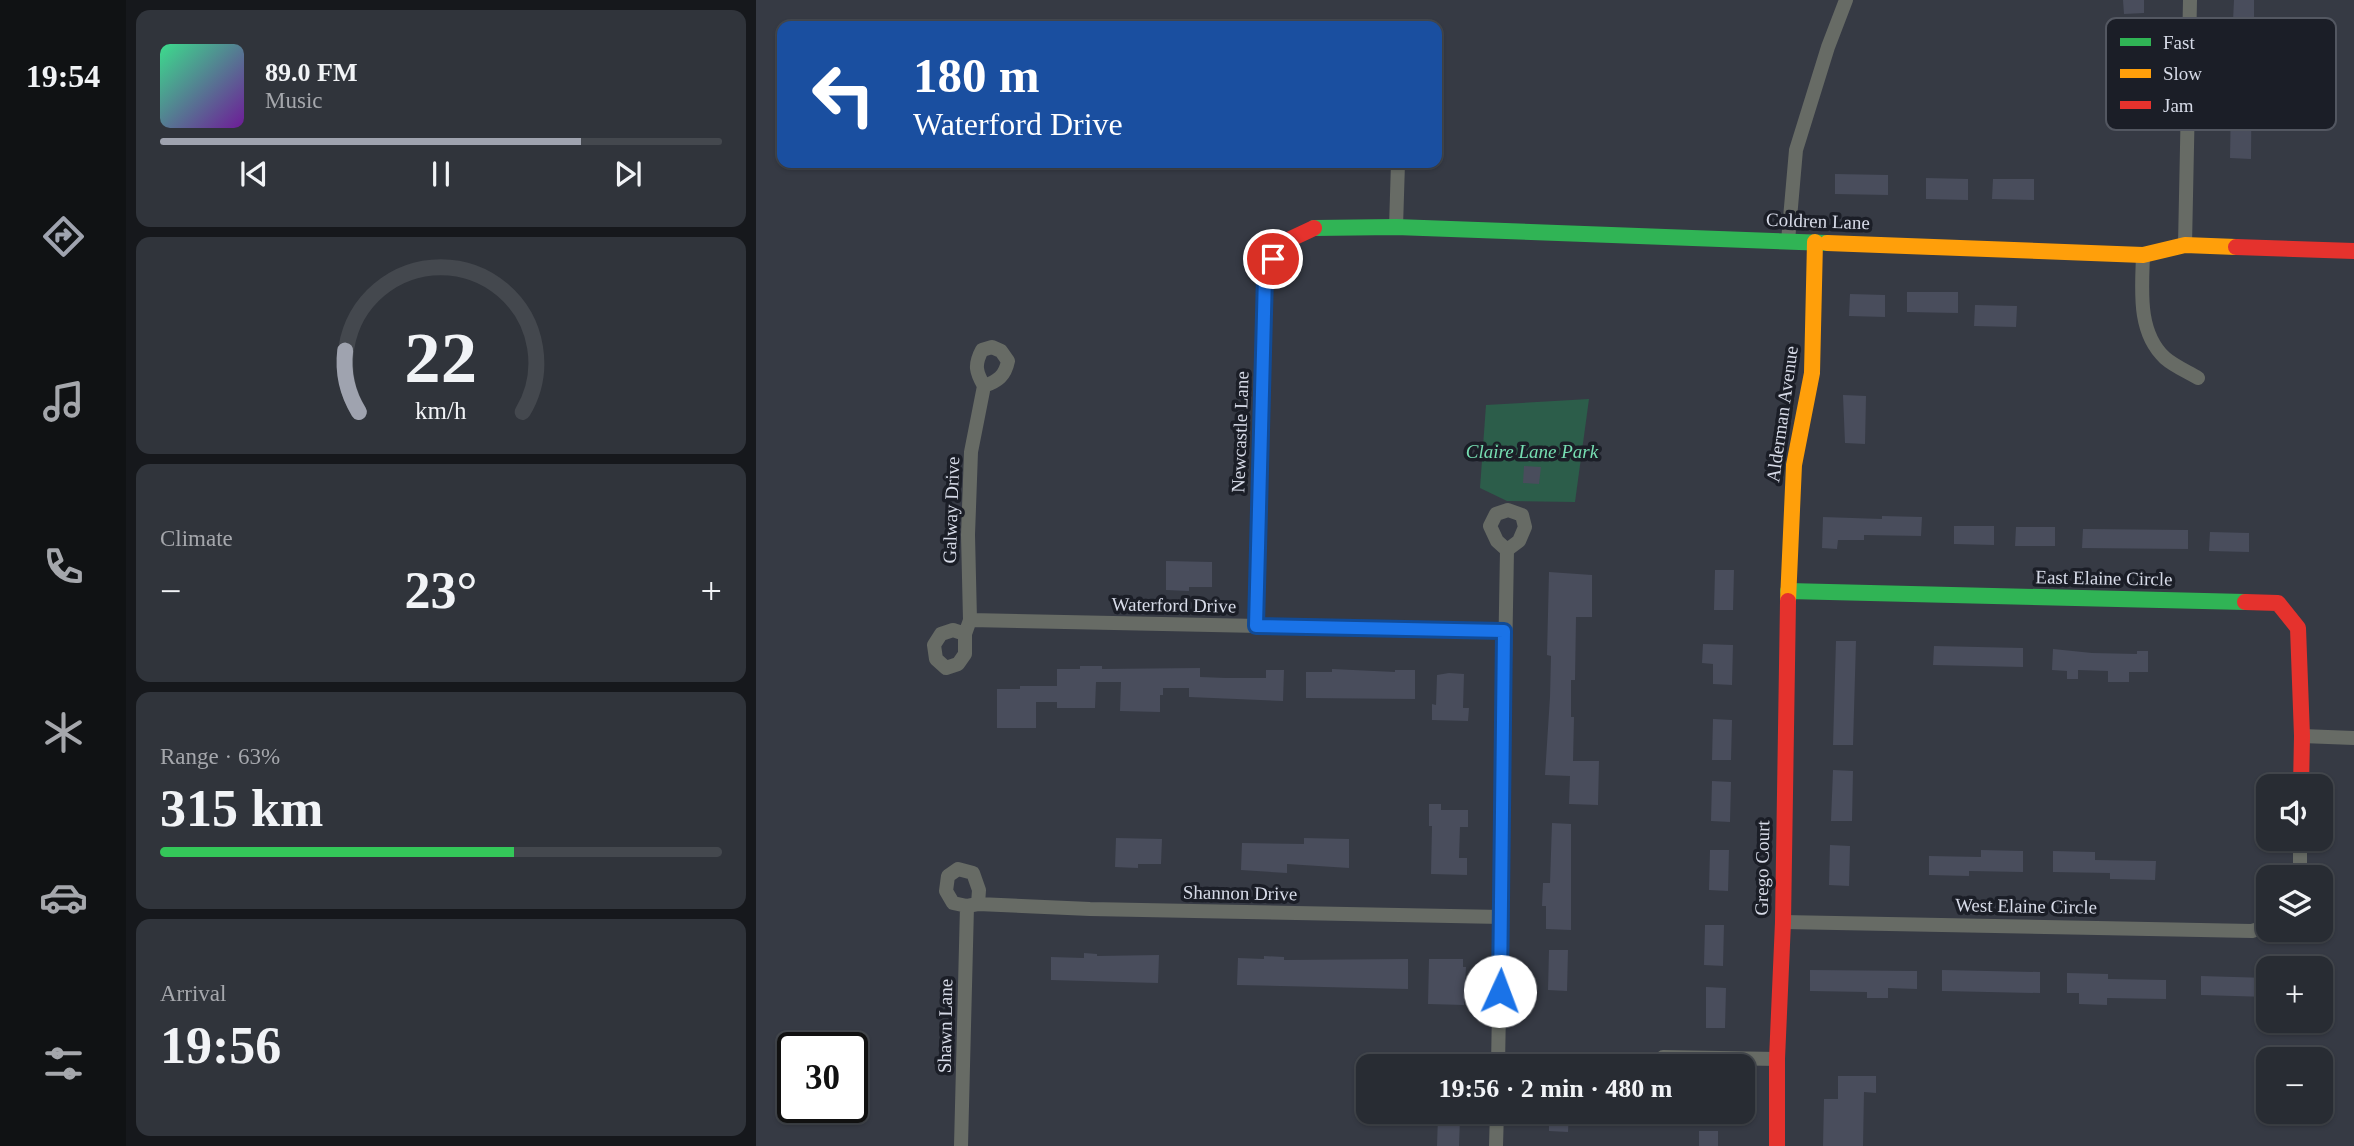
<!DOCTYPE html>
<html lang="en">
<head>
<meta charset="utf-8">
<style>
  :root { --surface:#282c33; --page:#30343b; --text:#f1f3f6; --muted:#a5a7ac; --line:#44484e; --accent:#9fa3af }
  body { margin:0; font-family:Georgia,serif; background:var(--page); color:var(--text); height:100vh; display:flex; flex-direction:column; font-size:26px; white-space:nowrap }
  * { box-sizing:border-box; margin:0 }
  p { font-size:23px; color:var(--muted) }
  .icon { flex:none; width:38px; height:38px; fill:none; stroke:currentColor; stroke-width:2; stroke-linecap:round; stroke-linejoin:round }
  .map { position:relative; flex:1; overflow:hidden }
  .drawer { display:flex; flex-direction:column; gap:10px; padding:10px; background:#16181c; width:630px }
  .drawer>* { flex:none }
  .top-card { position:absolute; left:21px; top:21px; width:665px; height:147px; border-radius:14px; box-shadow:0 2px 5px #0004,0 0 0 2px var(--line); background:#1a4fa0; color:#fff; overflow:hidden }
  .fabs { position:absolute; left:1500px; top:774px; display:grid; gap:14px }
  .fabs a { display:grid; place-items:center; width:77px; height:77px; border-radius:14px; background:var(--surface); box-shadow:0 2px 5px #0004,0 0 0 2px var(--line); font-size:35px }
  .speed { position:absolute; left:21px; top:1032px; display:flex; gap:14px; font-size:35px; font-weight:700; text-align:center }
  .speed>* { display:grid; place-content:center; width:91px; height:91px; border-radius:50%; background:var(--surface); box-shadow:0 2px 5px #0004,0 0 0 2px var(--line); line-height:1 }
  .speed .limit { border:4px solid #111; border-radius:10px; background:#fff; color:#111 }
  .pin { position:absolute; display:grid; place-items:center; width:60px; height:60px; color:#fff; margin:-30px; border:4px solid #fff; border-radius:50%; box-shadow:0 2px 7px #0007 }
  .me { position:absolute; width:77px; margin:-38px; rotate:2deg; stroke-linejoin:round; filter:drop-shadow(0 0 5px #0008) }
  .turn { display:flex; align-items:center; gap:24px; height:147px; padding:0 21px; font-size:32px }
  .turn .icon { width:91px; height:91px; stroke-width:2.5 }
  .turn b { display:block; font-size:49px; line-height:60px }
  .big { font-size:52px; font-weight:700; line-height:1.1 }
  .drawer .widget { flex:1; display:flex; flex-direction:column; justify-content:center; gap:10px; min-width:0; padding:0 24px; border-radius:14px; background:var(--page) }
  .drawer .dial { align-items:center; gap:0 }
  .dial svg { height:182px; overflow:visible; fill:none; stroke:var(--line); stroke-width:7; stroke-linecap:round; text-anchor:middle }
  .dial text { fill:var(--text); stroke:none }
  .song { display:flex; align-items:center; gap:21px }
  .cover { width:84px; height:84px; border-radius:10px; background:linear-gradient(135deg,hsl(150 70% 55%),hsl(280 70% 35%)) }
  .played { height:7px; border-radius:4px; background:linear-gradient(90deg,var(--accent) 75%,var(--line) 75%) }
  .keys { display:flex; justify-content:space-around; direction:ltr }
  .heat { display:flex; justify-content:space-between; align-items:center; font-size:38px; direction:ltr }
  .charge { height:10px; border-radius:5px; background:linear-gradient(90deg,#34c759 63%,var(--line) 0) }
  .trip { position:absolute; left:600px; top:1054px; width:399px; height:70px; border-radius:14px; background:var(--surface); box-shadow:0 2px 5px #0004,0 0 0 2px var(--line); font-weight:700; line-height:70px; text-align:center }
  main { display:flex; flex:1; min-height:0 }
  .dock { display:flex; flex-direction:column; width:126px; justify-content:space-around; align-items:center; background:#101214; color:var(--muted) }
  .dock .icon { width:49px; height:49px }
  .dock .on { color:var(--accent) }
  .dock b { font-size:32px; color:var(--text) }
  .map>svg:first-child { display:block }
  .green { fill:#2c5d4a }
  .building { fill:#494d5c }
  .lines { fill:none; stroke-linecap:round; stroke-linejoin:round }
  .street { stroke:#676b65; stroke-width:14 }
  .fast { stroke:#30b455; stroke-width:16 }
  .slow { stroke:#ff9f0a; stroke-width:16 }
  .jam { stroke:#e5322d; stroke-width:16 }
  .route-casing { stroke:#114b97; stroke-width:18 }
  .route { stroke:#1a73e8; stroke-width:12 }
  .labels { text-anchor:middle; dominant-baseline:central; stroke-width:7; stroke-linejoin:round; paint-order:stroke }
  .street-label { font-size:19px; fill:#d7dbe8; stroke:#1b1e27 }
  .park-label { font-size:19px; font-style:italic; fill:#76deb2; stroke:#1b1e27 }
  .key { fill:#1b1e27; stroke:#535761; stroke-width:2 }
  .key-label { font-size:19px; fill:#d7dbe8 }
</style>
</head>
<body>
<main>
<nav class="dock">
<b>19:54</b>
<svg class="icon on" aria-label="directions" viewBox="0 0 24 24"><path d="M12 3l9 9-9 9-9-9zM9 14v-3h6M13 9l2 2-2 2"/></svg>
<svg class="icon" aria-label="music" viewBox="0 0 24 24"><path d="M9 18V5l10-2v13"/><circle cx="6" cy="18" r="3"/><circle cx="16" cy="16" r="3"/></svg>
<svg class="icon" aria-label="phone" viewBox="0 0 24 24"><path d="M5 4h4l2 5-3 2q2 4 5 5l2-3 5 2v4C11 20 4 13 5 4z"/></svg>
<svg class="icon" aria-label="climate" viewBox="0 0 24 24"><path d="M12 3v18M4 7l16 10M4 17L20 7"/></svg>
<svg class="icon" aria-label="car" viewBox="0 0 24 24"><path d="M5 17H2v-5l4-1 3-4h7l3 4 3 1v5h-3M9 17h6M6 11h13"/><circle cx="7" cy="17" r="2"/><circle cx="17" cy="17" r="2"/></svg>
<svg class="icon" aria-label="filters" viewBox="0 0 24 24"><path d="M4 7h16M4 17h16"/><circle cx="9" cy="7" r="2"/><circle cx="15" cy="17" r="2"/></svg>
</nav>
<section class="drawer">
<div class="widget">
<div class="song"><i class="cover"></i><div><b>89.0 FM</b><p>Music</p></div></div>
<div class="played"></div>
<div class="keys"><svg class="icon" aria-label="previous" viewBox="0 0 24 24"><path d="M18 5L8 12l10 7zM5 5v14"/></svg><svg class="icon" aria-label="pause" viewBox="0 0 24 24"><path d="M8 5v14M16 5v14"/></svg><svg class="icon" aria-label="next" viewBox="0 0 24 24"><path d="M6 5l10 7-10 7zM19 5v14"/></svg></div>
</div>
<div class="widget dial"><svg viewBox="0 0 100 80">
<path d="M14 69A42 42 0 1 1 86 69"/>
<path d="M14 69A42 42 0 0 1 8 42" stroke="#9fa3af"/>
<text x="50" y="56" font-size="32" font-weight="700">22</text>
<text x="50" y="72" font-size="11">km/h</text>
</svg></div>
<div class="widget"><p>Climate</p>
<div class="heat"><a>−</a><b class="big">23°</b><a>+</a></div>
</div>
<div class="widget"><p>Range · 63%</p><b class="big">315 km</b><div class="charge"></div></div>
<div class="widget"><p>Arrival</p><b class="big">19:56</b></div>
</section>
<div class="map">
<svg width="1598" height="1146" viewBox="0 0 1598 1146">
  <rect width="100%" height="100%" fill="#363a44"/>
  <path class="green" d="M833 399 819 502 751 501 724 488 730 405Z"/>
  <path class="building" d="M1367 0H1388V13L1368 14Z
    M1478 0H1498V21H1477Z
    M1476 44 1496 45 1495 159 1474 158Z
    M1079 174 1132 175V195L1079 194Z
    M1170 178 1212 179V200L1170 199Z
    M1237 179H1278V200L1236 199Z
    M1151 292H1202V313L1151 312Z
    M1094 294 1129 295V317L1093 316Z
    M1219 305 1261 306 1260 327 1218 326Z
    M1087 395 1110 396 1109 444 1089 443Z
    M768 466 785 467 783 484 767 483Z
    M1126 516 1166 517 1165 536 1108 535V540H1082L1081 549 1066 548 1067 517 1126 519Z
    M1198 526H1238V545L1198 544Z
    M1260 527H1299V546H1259Z
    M1327 529 1432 530V549L1326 548Z
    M1454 532 1493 533V552L1453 551Z
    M410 561 456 562V587H433V591L410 590Z
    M959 570H978L977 610H958Z
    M793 572 836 575V617H820L819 680H815V717H818L817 761H843L842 805 813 804 814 776 789 775 794 697 795 656 791 655Z
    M1080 641H1100L1097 745H1077Z
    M947 644 977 645 976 685 957 684V664L946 663Z
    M1178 646 1267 648V667L1177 665Z
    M1297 649 1336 653 1381 654V651H1392V672H1373V682H1352V671L1322 670V679H1311V671L1296 670Z
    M324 666H346V669L444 668V677L470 678H510V670H528L527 701 433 697V688H407V695H404V712L364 711 365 682H340L339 708H301V702H280V728H241V689H264V686H301V669H324Z
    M576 669 639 672V670H659V699L550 698V672H576Z
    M693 673 708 674 707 708H713L712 721 676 720V704L680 705 681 675Z
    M957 719 976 720 975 760H956Z
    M1077 770 1097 771 1096 821H1075Z
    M956 781 975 782 974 822 955 821Z
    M673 804H685V810H712V827H704L703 858H711V875L675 874 676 826H673Z
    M796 823 815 824V930L790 929V906H786L787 883H794Z
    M360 838 406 839 405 864H382V868L359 867Z
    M548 838 593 839V868L531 864V873L485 870 486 843 548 844Z
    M1074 845 1094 846 1093 886 1073 885Z
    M954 850H973L972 891 953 890Z
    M1225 850 1267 851V872L1213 871V876L1173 875V856L1225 857Z
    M1297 851 1339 852V860L1400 861 1399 880 1354 879V873L1297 872Z
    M949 925H968L967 966 948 965Z
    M793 950H812L811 991 792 990Z
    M328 953 341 954V956L403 955 402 983 295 980V957L328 958Z
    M508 956 528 957V960L652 959V989L481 985 482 958 508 959Z
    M673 959H707V967H710L708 1005 672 1004Z
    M1054 970 1161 971V989L1132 988V998H1111V992L1054 991Z
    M1186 970 1284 972V993L1186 991Z
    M1311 973 1352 974V979L1410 980V999L1351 998V1005L1323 1004V993H1311Z
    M1445 976 1512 978V997L1445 995Z
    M950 987 970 988 969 1028H950Z
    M1082 1076H1120V1093L1108 1092 1107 1146H1067L1068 1099H1082Z
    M793 1111H813L812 1132 793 1131Z
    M682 1117 704 1118 703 1146H681Z
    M943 1131H962V1146H943Z"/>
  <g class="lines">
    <path class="street" d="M640 227 642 163
      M1032 241 1040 150 1072 47 1090 0
      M1429 245 1434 0
      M1387 255C1386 289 1381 332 1409 358 1418 366 1432 372 1442 378
      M236 347 245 351 252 361C249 376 242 381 228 386 220 372 218 365 226 350Z
      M752 510 766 515 769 527 763 541 751 550 741 541 734 526 740 514Z
      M214 620 748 631
      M209 634 197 630 185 634 178 645 180 659 190 668 202 664 209 654V634L214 620 212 535 215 452 228 386
      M1546 736 1598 738
      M202 869 217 873 223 890 222 904 211 906 197 903 190 891 192 876Z
      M1544 877V838
      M222 904 334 909 746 917
      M1027 922 1496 931 1512 926
      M907 1057 1021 1059
      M742 1066 751 550
      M205 1146 211 906
      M740 1146 741 1111"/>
    <path class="fast" d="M558 228 640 227 1071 243
      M1032 591 1489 602"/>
    <path class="slow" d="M1071 243 1387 255 1429 245 1480 247
      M1032 601 1038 465 1056 373 1059 242"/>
    <path class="jam" d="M1480 247 1598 251
      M1489 602 1522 603 1542 628 1546 736 1545 786
      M500 626 509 275 526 243 558 228
      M1021 1146V1059L1027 922 1032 601"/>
  </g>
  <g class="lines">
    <defs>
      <path id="route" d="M517 259 509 275 500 626 748 631 744 991"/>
    </defs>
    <use href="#route" class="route-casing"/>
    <use href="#route" class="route"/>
  </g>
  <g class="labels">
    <g class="street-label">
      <text transform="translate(1062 221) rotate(2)">Coldren Lane</text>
      <text transform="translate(1026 414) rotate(-82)">Alderman Avenue</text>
      <text transform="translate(484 432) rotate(-88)">Newcastle Lane</text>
      <text transform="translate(195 510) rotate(-88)">Galway Drive</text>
      <text transform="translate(1348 578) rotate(1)">East Elaine Circle</text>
      <text transform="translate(418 605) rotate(1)">Waterford Drive</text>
      <text transform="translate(1006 868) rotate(-89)">Grego Court</text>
      <text transform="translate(484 893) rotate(1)">Shannon Drive</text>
      <text transform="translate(1270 906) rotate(1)">West Elaine Circle</text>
      <text transform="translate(189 1026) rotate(-89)">Shawn Lane</text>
    </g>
    <g class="park-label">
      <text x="776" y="451">Claire Lane Park</text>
    </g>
  </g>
  <rect x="1350" y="18" width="230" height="112" rx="10" class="key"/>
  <rect x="1364" y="38" width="31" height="8" fill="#30b455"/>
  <rect x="1364" y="69" width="31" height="9" fill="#ff9f0a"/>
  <rect x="1364" y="101" width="31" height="8" fill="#e5322d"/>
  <g class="key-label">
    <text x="1407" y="49">Fast</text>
    <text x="1407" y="80">Slow</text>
    <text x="1407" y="112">Jam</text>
  </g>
</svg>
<div class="fabs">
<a><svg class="icon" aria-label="sound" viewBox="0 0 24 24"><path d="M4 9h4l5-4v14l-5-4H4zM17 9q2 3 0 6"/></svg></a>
<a><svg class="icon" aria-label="layers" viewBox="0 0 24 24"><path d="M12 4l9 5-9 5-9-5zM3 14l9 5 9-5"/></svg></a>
<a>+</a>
<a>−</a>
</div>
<div class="speed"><div class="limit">30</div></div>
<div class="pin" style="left:517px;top:259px;background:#d93025"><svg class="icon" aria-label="arrive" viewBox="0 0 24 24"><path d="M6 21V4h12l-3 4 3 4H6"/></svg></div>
<svg class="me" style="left:744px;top:991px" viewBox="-20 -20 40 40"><circle r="19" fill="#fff"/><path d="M0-13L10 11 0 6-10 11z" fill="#1a73e8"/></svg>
<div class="trip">19:56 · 2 min · 480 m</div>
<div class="top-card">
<div class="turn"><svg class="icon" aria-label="left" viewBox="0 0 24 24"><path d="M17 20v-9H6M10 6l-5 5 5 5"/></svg><div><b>180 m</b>Waterford Drive</div></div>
</div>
</div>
</main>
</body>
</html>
